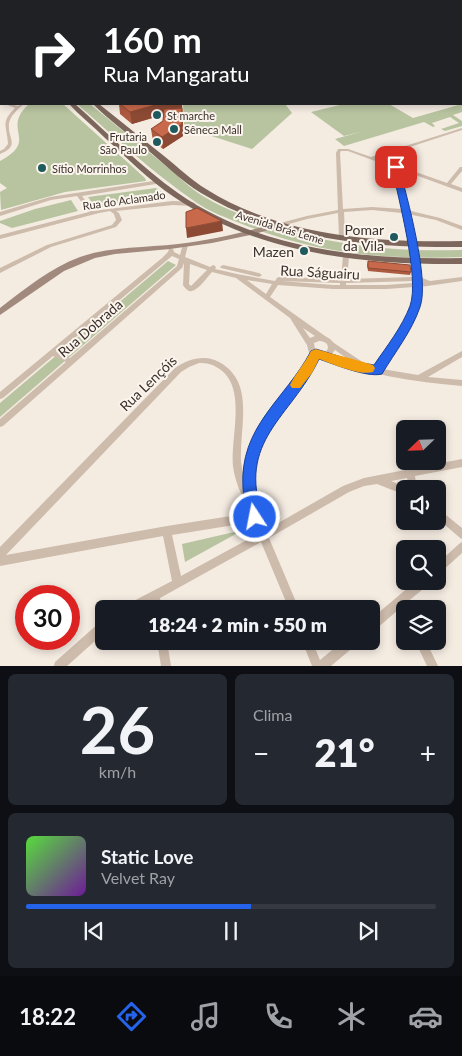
<!DOCTYPE html>
<html lang="pt">
<head>
<meta charset="utf-8">
<style>
  :root { --surface:#171b24; --page:#242831; --text:#f1f3f6; --muted:#9ea1a6; --line:#363941; --accent:#2563eb }
  body { margin:0; font-family:Lato,sans-serif; background:var(--page); color:var(--text); height:100vh; display:flex; flex-direction:column; font-size:19px; white-space:nowrap }
  * { box-sizing:border-box; margin:0 }
  p { font-size:16px; color:var(--muted) }
  .icon { flex:none; width:28px; height:28px; fill:none; stroke:currentColor; stroke-width:2; stroke-linecap:round; stroke-linejoin:round }
  .map { position:relative; height:666px; overflow:hidden }
  .details { display:flex; flex-direction:column; gap:8px; padding:8px; background:#0d0f14; flex:1 }
  .details>* { flex:none }
  .top-card { position:absolute; left:0px; top:0px; width:462px; height:105px; box-shadow:0 2px 8px #0003; background:#202124; color:#fff; overflow:hidden }
  .needle { width:32px; rotate:247deg }
  .controls { position:absolute; left:396px; top:420px; display:grid; gap:10px }
  .controls a { display:grid; place-items:center; width:50px; height:50px; border-radius:8px; background:var(--surface); box-shadow:0 2px 8px #0003; font-size:25px }
  .speed { position:absolute; left:15px; top:585px; display:flex; gap:10px; font-size:25px; font-weight:700; text-align:center }
  .speed>* { display:grid; place-content:center; width:65px; height:65px; border-radius:50%; background:var(--surface); box-shadow:0 2px 8px #0003; line-height:1 }
  .speed .limit { border:8px solid #d22; background:#fff; color:#111 }
  .pin { position:absolute; display:grid; place-items:center; width:42px; height:42px; color:#fff; margin:-21px; border-radius:10px; box-shadow:0 2px 8px #0006 }
  .me { position:absolute; width:55px; margin:-28px; rotate:349deg; stroke-linejoin:round; filter:drop-shadow(0 0 4px #0008) }
  .turn { display:flex; align-items:center; gap:18px; height:105px; padding:0 20px; font-size:22px }
  .turn .icon { width:65px; height:65px; stroke-width:2.5 }
  .turn b { display:block; font-size:35px; line-height:42px }
  .big { font-size:38px; font-weight:800; line-height:1.1 }
  .details .widget { flex:1; display:flex; flex-direction:column; justify-content:center; gap:8px; min-width:0; padding:0 18px; border-radius:8px; background:var(--page) }
  .details .dial { align-items:center; gap:0 }
  .dial b { font-size:65px; line-height:1 }
  .song { display:flex; align-items:center; gap:15px }
  .cover { width:60px; height:60px; border-radius:8px; background:linear-gradient(135deg,hsl(110 70% 55%),hsl(280 70% 35%)) }
  .played { height:5px; border-radius:2px; background:linear-gradient(90deg,var(--accent) 55%,var(--line) 55%) }
  .keys { display:flex; justify-content:space-around; direction:ltr }
  .heat { display:flex; justify-content:space-between; align-items:center; font-size:28px; direction:ltr }
  .details .tiles { flex:1; display:grid; gap:8px; grid-template-columns:1fr 1fr }
  .widget:last-child { grid-column:span 2 }
  .trip { position:absolute; left:95px; top:600px; width:285px; height:50px; border-radius:8px; background:var(--surface); box-shadow:0 2px 8px #0003; font-weight:800; line-height:50px; text-align:center }
  .tabs { display:flex; height:80px; justify-content:space-around; align-items:center; background:#090b0e; color:var(--muted) }
  .tabs .icon { width:35px; height:35px }
  .tabs .current { color:var(--accent) }
  .tabs b { font-size:22px; color:var(--text) }
  .map>svg:first-child { display:block }
  .green { fill:#b8c4a0 }
  .lines { fill:none; stroke-linecap:round; stroke-linejoin:round }
  .taxiway { fill:#988e86; fill-rule:evenodd }
  .runway { fill:#988e86; fill-rule:evenodd }
  .street { fill:#cdbbac; fill-rule:evenodd }
  .secondary { fill:#a18a7d; fill-rule:evenodd }
  .primary { fill:#7d675c; fill-rule:evenodd }
  .wall { fill:#ac5a40 }
  .shaded-wall { fill:#8c4a34 }
  .building { fill:#c8694b; stroke:#8c4a34 }
  .route { fill:#2563eb; stroke:#184099 }
  .slow { fill:#f59e0b }
  .poi-dot { fill:#1f5a5e; stroke:#fbf5ee; stroke-width:2 }
  .labels { text-anchor:middle; dominant-baseline:central; stroke-width:4; stroke-linejoin:round; paint-order:stroke }
  .far-poi-label { font-size:11px; fill:#3b302b; stroke:#fbf5ee; text-anchor:start }
  .far-street-label { font-size:11px; fill:#3b302b; stroke:#fbf5ee }
  .poi-label { font-size:14px; fill:#3b302b; stroke:#fbf5ee; text-anchor:end }
  .street-label { font-size:14px; fill:#3b302b; stroke:#fbf5ee }
</style>
</head>
<body>
<div class="map">
<svg width="462" height="666" viewBox="0 0 462 666">
  <rect width="100%" height="100%" fill="#f4ebe1"/>
  <path class="green" d="M118 0H367L370 1H118Z
    M29 104H63L145 178 146 181 65 192 1 210 0 192 7 188 0 183V161C40 140 0 130 29 104Z
    M77 104H90L177 175C199 198 226 209 255 220 325 245 388 252 462 250V257C385 260 314 253 242 224 227 218 210 212 197 203 154 174 116 138 77 104Z
    M183 104H285L292 113 252 149 196 131 184 124Z
    M344 104H389L413 118 462 104V112L453 115 462 121V126L445 131 441 129 459 123 450 117 432 123 435 126 433 127 424 122 344 146 335 139 364 131 344 136 311 112Z
    M156 188 164 194V197L96 208 88 197Z
    M71 200 78 211 12 228 0 223V221L35 209Z
    M168 261 176 265 0 417V403Z
    M243 530 185 562 182 544Z"/>
  <g class="lines">
    <path class="taxiway" d="M112 0H120L121 1H113Z"/>
    <path class="runway" d="M85 0H105V1H85Z"/>
    <path class="street" d="M0 10H1V12H0Z
      M0 67H1V69H0Z
      M0 101H1V103H0Z
      M5 104H11L18 106 20 104H24C18 109 11 115 9 123 7 139 21 145 0 154V151L4 149 8 144C7 125 0 123 15 108Z
      M462 128V130L376 158 447 183 460 167H462V171L451 184 462 188V192L399 169 407 210 440 218 462 226V230L436 220 408 214 419 268 420 277 430 281 462 277V281L420 287 421 297 412 321 382 369 418 375 462 351V357L428 377 462 380V386C414 382 368 375 323 357H318L311 371 267 429 256 451 254 463 256 506 266 530 343 486 364 478 462 459V467L415 476 417 489H409L407 478 391 481 408 488 405 489V495L377 484 364 486 349 492 269 538 299 609H289L261 542 160 598 162 609H152L151 603 141 609H125L126 605 172 581 163 536 0 566V547L175 368C188 359 205 354 219 362 256 382 239 428 241 462 242 470 244 477 246 485 246 474 244 461 248 450 261 414 294 388 312 354L309 353 307 345 290 318 236 278 212 272C207 277 197 293 189 291 187 290 184 287 183 285L184 263 182 268 3 426 0 427V419L66 362 53 356 3 398 0 399V392L162 258 168 252 169 249H173L174 252 180 255 183 244H187L188 245 185 257 210 267 213 265 215 266 216 267 215 269 237 274 275 281 277 278 279 277 341 279 343 256 346 254 349 256 347 279 414 277 413 268 402 213 372 210 344 212 345 237 342 239 339 237 338 213 307 219 282 226 279 224 280 223 307 216 338 210 336 153 338 149H348L371 157ZM341 151H348L394 168 402 209 372 207 343 209 340 153ZM172 256 179 259 177 266 70 358 58 352ZM190 264 207 270 191 286 189 284ZM247 280 272 284 266 294ZM281 281 340 283V285H333ZM414 281V283L386 285H346V283ZM278 285 333 289H386L414 287C416 315 390 346 375 368L370 367 334 343 330 339 325 336 270 297ZM303 328 315 336 310 338ZM319 341C324 341 328 343 328 348L326 352H321L315 349 314 343ZM335 350 352 362 331 355ZM199 363C207 363 212 364 218 368 248 386 230 437 233 466 235 483 243 498 250 513L167 526 6 555 181 372 189 367ZM253 522 258 534 181 576 172 535Z
      M160 180 163 182 162 183 82 196 93 211 173 201 193 202 196 204 193 206 173 205 116 211 119 213 122 220 116 227 51 247 0 273V268L47 245 112 225 116 220 114 214 110 211 99 213 0 239V235L89 212 77 196 51 200 0 216V212L50 197Z
      M223 265 259 273 262 275 259 277 221 268 220 267Z
      M438 510 441 511 462 528V539L459 537 438 519Z
      M462 542V553L441 572 438 574V563L459 544Z
      M416 581H429L428 585 406 603 409 609H405V617L401 616 398 610 375 630 371 631V619Z
      M104 621V633L67 666H54L55 662 100 622Z
      M157 641H167L171 666H161Z
      M302 641H312L320 660 343 641H357L356 645 331 666H312Z
      M415 641H426L438 666H427Z"/>
    <path class="secondary" d="M282 222 286 224 284 225 255 234 212 243 170 249 115 254 95 258 64 271 0 315V308C25 289 50 268 80 257 111 246 145 248 178 244 214 240 247 231 282 222Z"/>
    <path class="primary" d="M0 23H1V26H0Z
      M0 39H1V42H0Z
      M69 104H75C109 134 141 167 178 193 260 250 365 260 462 258V264C363 265 258 254 174 197 149 180 127 158 105 138 93 126 80 116 69 104Z
      M93 104H99C121 121 142 139 164 156 178 167 191 180 206 189 281 236 375 243 462 241V247C374 248 279 240 201 193 181 181 164 163 145 148 128 134 109 120 93 104Z"/>
  </g>
  <path class="wall" d="M119 104H182L183 121V136L163 149 153 141 151 129 163 121V115L132 124 120 114Z
    M368 261 411 272 410 275 368 271 367 265Z"/>
  <path class="shaded-wall" d="M159 104H182V109L132 124 130 112Z
    M182 108 183 136 163 149 162 137Z
    M222 221 223 231 187 238 186 228Z"/>
  <path class="building" d="M120 104H159L130 112Z
    M182 108V124L162 137 151 129 163 121 164 109Z
    M197 208 222 221 186 228V212Z
    M368 261 410 265 411 272 368 268Z"/>
  <path class="route" d="M396 164 399 167C407 197 430 280 420 307 412 331 395 352 382 374 367 378 334 364 319 359 291 418 236 440 263 517L260 522 255 524 250 522C245 511 244 501 243 488 239 426 285 400 311 351L316 349 357 362 374 365C387 346 402 327 410 306 420 278 398 198 392 167Z"/>
  <path class="slow" d="M316 349C335 355 355 359 373 365L375 368 373 372C360 376 332 364 319 359L312 373 300 388H292L290 385C296 373 305 363 311 351Z"/>
  <g class="poi-dot">
    <circle cx="157" cy="115" r="5"/>
    <circle cx="174" cy="129" r="5"/>
    <circle cx="157" cy="142" r="5"/>
    <circle cx="42" cy="168" r="5"/>
    <circle cx="394" cy="237" r="5"/>
    <circle cx="304" cy="251" r="5"/>
  </g>
  <g class="labels">
    <g class="far-poi-label">
      <text x="167" y="115">St marche</text>
      <text x="184" y="129">Sêneca Mall</text>
      <text x="147" y="136" text-anchor="end">Frutaria<tspan x="147" dy="13">São Paulo</tspan></text>
      <text x="52" y="168">Sítio Morrinhos</text>
    </g>
    <g class="far-street-label">
      <text transform="translate(124 200) rotate(-8)">Rua do Aclamado</text>
      <text transform="translate(280 227) rotate(17)">Avenida Brás Leme</text>
    </g>
    <g class="poi-label">
      <text x="384" y="229">Pomar<tspan x="384" dy="16">da Vila</tspan></text>
      <text x="294" y="251">Mazen</text>
    </g>
    <g class="street-label">
      <text transform="translate(320 272) rotate(3)">Rua Ságuairu</text>
      <text transform="translate(90 328) rotate(-41)">Rua Dobrada</text>
      <text transform="translate(148 383) rotate(-44)">Rua Lençóis</text>
    </g>
  </g>
</svg>
<div class="controls">
<a><svg class="needle" viewBox="-14 -14 28 28"><path d="M0-13l5 13h-10z" fill="#e53935"/><path d="M0 13l5-13h-10z" fill="#9ea1a6"/></svg></a>
<a><svg class="icon" aria-label="sound" viewBox="0 0 24 24"><path d="M4 9h4l5-4v14l-5-4H4zM17 9q2 3 0 6"/></svg></a>
<a><svg class="icon" aria-label="search" viewBox="0 0 24 24"><circle cx="10" cy="10" r="6"/><path d="M15 15l6 6"/></svg></a>
<a><svg class="icon" aria-label="layers" viewBox="0 0 24 24"><path d="M12 4l9 5-9 5-9-5zM3 14l9 5 9-5"/></svg></a>
</div>
<div class="speed"><div class="limit">30</div></div>
<div class="pin" style="left:396px;top:167px;background:#d93025"><svg class="icon" aria-label="arrive" viewBox="0 0 24 24"><path d="M6 21V4h12l-3 4 3 4H6"/></svg></div>
<svg class="me" style="left:255px;top:517px" viewBox="-20 -20 40 40"><circle r="17" fill="#2563eb" stroke="#fff" stroke-width="3"/><path d="M0-11L8 9 0 5-8 9z" fill="#fff"/></svg>
<div class="trip">18:24 · 2 min · 550 m</div>
<div class="top-card">
<div class="turn"><svg class="icon" aria-label="right" viewBox="0 0 24 24"><path d="M7 20v-9h11M14 6l5 5-5 5"/></svg><div><b>160 m</b>Rua Mangaratu</div></div>
</div>
</div>
<section class="details">
<div class="tiles">
<div class="widget dial"><b>26</b><p>km/h</p></div>
<div class="widget"><p>Clima</p>
<div class="heat"><a>−</a><b class="big">21°</b><a>+</a></div>
</div>
<div class="widget">
<div class="song"><i class="cover"></i><div><b>Static Love</b><p>Velvet Ray</p></div></div>
<div class="played"></div>
<div class="keys"><svg class="icon" aria-label="previous" viewBox="0 0 24 24"><path d="M18 5L8 12l10 7zM5 5v14"/></svg><svg class="icon" aria-label="pause" viewBox="0 0 24 24"><path d="M8 5v14M16 5v14"/></svg><svg class="icon" aria-label="next" viewBox="0 0 24 24"><path d="M6 5l10 7-10 7zM19 5v14"/></svg></div>
</div>
</div>
</section>
<nav class="tabs">
<b>18:22</b>
<svg class="icon current" aria-label="directions" viewBox="0 0 24 24"><path d="M12 3l9 9-9 9-9-9zM9 14v-3h6M13 9l2 2-2 2"/></svg>
<svg class="icon" aria-label="music" viewBox="0 0 24 24"><path d="M9 18V5l10-2v13"/><circle cx="6" cy="18" r="3"/><circle cx="16" cy="16" r="3"/></svg>
<svg class="icon" aria-label="phone" viewBox="0 0 24 24"><path d="M5 4h4l2 5-3 2q2 4 5 5l2-3 5 2v4C11 20 4 13 5 4z"/></svg>
<svg class="icon" aria-label="climate" viewBox="0 0 24 24"><path d="M12 3v18M4 7l16 10M4 17L20 7"/></svg>
<svg class="icon" aria-label="car" viewBox="0 0 24 24"><path d="M5 17H2v-5l4-1 3-4h7l3 4 3 1v5h-3M9 17h6M6 11h13"/><circle cx="7" cy="17" r="2"/><circle cx="17" cy="17" r="2"/></svg>
</nav>
</body>
</html>
